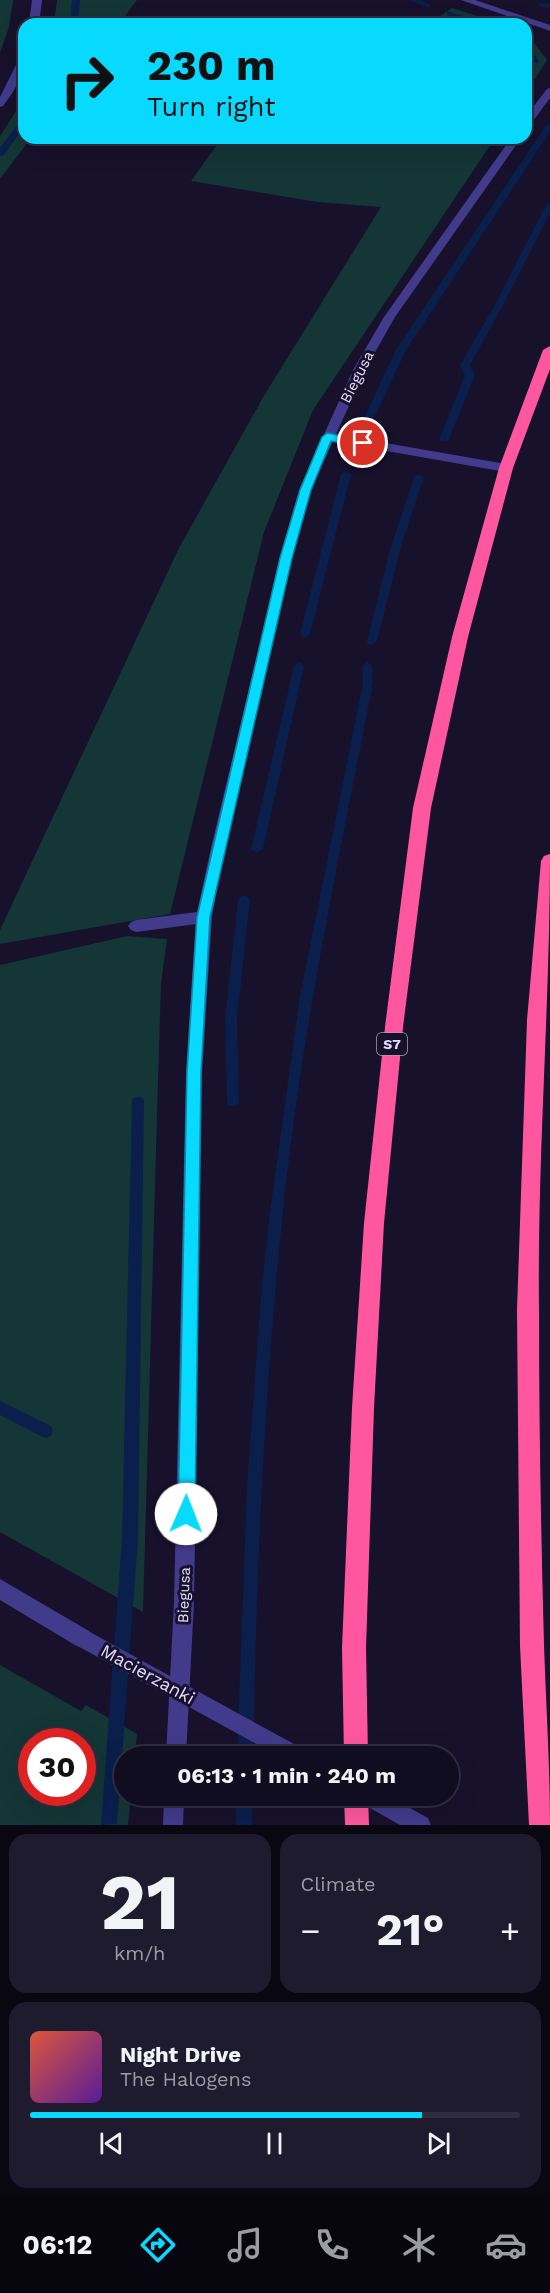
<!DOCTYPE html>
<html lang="en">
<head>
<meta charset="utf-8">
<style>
  :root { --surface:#110d21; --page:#1e1b2e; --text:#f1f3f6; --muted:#9c9ca5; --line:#302d3f; --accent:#08d9ff }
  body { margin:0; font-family:"Work Sans",sans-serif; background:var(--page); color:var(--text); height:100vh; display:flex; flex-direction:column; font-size:22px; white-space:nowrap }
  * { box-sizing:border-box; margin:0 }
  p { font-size:20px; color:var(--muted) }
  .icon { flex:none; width:33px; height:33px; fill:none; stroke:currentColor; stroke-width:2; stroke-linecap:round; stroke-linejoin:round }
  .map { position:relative; height:1825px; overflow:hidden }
  .panel { display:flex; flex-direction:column; gap:9px; padding:9px; background:#090712; flex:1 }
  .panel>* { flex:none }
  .hud { position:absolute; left:18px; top:18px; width:514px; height:126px; border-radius:18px; box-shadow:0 6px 24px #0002,0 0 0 2px var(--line); background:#08d9ff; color:#111; overflow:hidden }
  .speed { position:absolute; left:18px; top:1728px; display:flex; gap:12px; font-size:30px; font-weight:700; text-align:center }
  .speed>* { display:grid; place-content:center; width:78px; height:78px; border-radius:50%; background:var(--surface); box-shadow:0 6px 24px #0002,0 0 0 2px var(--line); line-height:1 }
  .speed .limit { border:9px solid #d22; background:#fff; color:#111 }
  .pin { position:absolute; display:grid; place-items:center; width:51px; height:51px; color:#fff; margin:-26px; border:3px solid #fff; border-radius:50%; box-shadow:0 2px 6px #0007 }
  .me { position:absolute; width:66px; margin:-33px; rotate:1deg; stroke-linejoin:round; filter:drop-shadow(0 0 4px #0008) }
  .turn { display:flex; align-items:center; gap:21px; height:126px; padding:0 30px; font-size:27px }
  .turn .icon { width:78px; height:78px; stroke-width:2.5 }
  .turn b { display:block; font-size:42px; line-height:51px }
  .big { font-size:45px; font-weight:700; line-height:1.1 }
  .panel .card { flex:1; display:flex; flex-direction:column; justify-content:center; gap:9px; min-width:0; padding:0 21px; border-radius:18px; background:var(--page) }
  .panel .dial { align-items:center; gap:0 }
  .dial b { font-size:78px; line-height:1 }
  .song { display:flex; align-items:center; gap:18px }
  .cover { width:72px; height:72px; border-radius:9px; background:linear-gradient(135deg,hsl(10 70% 55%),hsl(270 70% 35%)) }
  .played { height:6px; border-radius:3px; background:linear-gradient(90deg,var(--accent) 80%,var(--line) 80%) }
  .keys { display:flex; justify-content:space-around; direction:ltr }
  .heat { display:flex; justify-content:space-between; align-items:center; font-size:33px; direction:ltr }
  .panel .tiles { flex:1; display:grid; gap:9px; grid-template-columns:1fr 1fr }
  .card:last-child { grid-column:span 2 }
  .trip { position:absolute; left:114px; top:1746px; width:345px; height:60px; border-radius:30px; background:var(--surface); box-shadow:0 6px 24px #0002,0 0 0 2px var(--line); font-weight:700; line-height:60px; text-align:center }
  .tabs { display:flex; height:96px; justify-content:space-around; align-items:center; background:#07050d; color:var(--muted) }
  .tabs .icon { width:42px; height:42px }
  .tabs .active { color:var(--accent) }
  .tabs b { font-size:27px; color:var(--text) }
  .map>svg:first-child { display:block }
  .green { fill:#143636; fill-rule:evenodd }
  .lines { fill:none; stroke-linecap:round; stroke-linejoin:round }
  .stream { fill:#0a1f4c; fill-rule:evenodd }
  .service { fill:#423b8c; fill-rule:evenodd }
  .minor { fill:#423b8c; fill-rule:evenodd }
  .motorway { fill:#ff579f; fill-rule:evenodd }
  .minor-bridge { stroke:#423b8c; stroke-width:18 }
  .route { fill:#08d9ff; stroke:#058da6; stroke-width:1.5 }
  .labels { text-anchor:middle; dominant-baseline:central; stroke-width:6; stroke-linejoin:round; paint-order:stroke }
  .shield { fill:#17112c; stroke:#a59fc0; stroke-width:1.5 }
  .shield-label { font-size:14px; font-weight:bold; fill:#e2dcff }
  .street-label { font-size:15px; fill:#e2dcff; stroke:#17112c }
  .near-street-label { font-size:18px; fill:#e2dcff; stroke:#17112c }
</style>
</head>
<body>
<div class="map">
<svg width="550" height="1825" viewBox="0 0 550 1825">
  <rect width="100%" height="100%" fill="#17112c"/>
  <path class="green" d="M0 0H13L9 27 0 53Z
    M57 0H137L119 24H54Z
    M452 8 483 18 485 19C471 30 454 22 439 17Z
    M527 33 547 60 527 91 526 33Z
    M24 99V138H31L0 179V136Z
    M222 138H495L313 410 264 532 170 914 0 944V930L179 548 265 394 381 207 317 202 191 181Z
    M127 936 167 939 161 984 158 1081 143 1612 0 1532V965Z
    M0 1665 81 1711 86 1705 137 1734 135 1756H124V1796H131L128 1825H0ZM32 1742H82V1792H32Z"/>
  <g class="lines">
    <path class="stream" d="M72 0H80L78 24H70Z
      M409 0H420L431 5 427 7Z
      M539 3 550 4V8L539 7Z
      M447 11 480 21 476 23 447 15Z
      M526 44 539 61 538 63H532L526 53Z
      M21 120H24V127L3 156H0V148Z
      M547 124H550V132L406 350 375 416 370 419 367 418 365 416 396 350Z
      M550 202V213L502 307 470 365 475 375 449 439 447 441H441L439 439 465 375 460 365 494 307 546 205Z
      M346 471 351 474 310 634 305 638 300 634 341 474Z
      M419 474 424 477 400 550 377 641 372 645 368 644 367 641 390 550 414 477Z
      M299 662 304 666 263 849 257 853 251 849 294 666Z
      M367 662 372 666 373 683C344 831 313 978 293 1127 266 1335 257 1546 253 1756H237L247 1487 260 1308 269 1219 300 996 363 683 362 666Z
      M244 895 248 897 250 900 237 1019 239 1101 238 1105 233 1106 228 1105 227 1101 225 1019 238 900 240 897Z
      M138 1097 143 1098 144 1102 138 1538 117 1824 101 1825 122 1538 132 1102 133 1098Z
      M0 1401 51 1426 53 1431 51 1436 46 1438 41 1436 0 1415Z
      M236 1796H252V1825H236Z"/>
    <path class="service" d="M328 433 506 464 512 468 506 472 324 440V434Z
      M204 911 209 913 212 917 209 921 204 923 136 932 131 930 128 926 131 922 136 920Z"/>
    <path class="minor" d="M32 0H42L39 24H29Z
      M461 0H475L550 25V31Z
      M24 56C24 75 15 91 3 106L0 107V97L19 59Z
      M550 88V98L530 125 526 126V116L547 89Z
      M511 138H521L395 317 365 370 311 490 292 558 225 848 212 917 202 1072 194 1602 186 1756H166L174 1602 186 1072 196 917 211 848 280 558 299 490 353 370 384 317Z
      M0 1579 89 1631 92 1638 89 1645 82 1648 75 1645 0 1600Z
      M164 1796H184L183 1825H163Z
      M358 1796H388L428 1818 431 1825H400L361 1803Z"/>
    <path class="motorway" d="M550 346V369L513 468 468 637 431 808 403 1027 384 1223 374 1408 366 1648 368 1756H344L342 1648 352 1408 364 1223 385 1027 413 808 452 637 499 468 543 350Z
      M550 854C550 1007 537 1160 539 1313 539 1423 541 1534 544 1645 546 1705 550 1765 550 1825H529L520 1646 517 1310 527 1020 541 861 544 856Z
      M344 1796H368L369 1825H345Z"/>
    <path class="minor-bridge" d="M82 1638 297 1756"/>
  </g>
  <path class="route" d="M327 433 363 440 369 443 363 447 331 441 311 490 292 558 210 917 201 1072 195 1514 192 1520 186 1522 180 1520 178 1514 187 1072 197 917 280 558 300 490 322 437Z"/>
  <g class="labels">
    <rect class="shield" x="377" y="1033" width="30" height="22" rx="4.5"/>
    <g class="shield-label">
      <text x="392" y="1044">S7</text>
    </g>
    <g class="street-label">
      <text transform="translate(357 377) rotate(-63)">Biegusa</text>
      <text transform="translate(184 1595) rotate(-88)">Biegusa</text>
    </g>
    <g class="near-street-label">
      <text transform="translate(148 1674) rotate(29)">Macierzanki</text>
    </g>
  </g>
</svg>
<div class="speed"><div class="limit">30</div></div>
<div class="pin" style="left:363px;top:443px;background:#d93025"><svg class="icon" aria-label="arrive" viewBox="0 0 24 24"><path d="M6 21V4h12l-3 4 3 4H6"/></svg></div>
<svg class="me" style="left:186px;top:1514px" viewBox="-20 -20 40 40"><circle r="19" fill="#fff"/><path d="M0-13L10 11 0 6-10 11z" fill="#08d9ff"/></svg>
<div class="trip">06:13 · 1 min · 240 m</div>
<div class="hud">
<div class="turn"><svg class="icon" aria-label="right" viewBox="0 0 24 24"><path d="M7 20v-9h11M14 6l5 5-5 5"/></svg><div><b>230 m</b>Turn right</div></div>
</div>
</div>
<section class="panel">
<div class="tiles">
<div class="card dial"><b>21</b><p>km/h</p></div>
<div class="card"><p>Climate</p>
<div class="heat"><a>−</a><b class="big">21°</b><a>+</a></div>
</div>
<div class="card">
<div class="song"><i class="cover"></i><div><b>Night Drive</b><p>The Halogens</p></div></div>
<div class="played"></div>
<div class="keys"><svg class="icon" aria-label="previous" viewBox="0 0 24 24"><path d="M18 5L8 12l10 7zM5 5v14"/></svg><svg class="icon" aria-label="pause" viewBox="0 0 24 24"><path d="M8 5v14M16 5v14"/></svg><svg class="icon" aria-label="next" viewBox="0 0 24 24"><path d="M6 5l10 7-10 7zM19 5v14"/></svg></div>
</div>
</div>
</section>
<nav class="tabs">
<b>06:12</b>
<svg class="icon active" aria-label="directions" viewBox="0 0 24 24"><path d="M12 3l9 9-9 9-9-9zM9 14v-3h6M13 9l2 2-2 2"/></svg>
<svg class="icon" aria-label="music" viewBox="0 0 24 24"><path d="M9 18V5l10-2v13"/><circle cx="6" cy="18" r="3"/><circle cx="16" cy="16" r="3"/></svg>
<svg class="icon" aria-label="phone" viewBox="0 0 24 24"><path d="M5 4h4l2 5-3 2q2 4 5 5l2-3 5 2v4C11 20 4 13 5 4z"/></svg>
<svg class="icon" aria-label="climate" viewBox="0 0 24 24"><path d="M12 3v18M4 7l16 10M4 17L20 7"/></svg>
<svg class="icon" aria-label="car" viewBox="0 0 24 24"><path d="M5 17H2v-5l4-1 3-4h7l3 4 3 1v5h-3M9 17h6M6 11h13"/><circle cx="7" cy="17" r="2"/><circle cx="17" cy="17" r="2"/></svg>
</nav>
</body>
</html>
